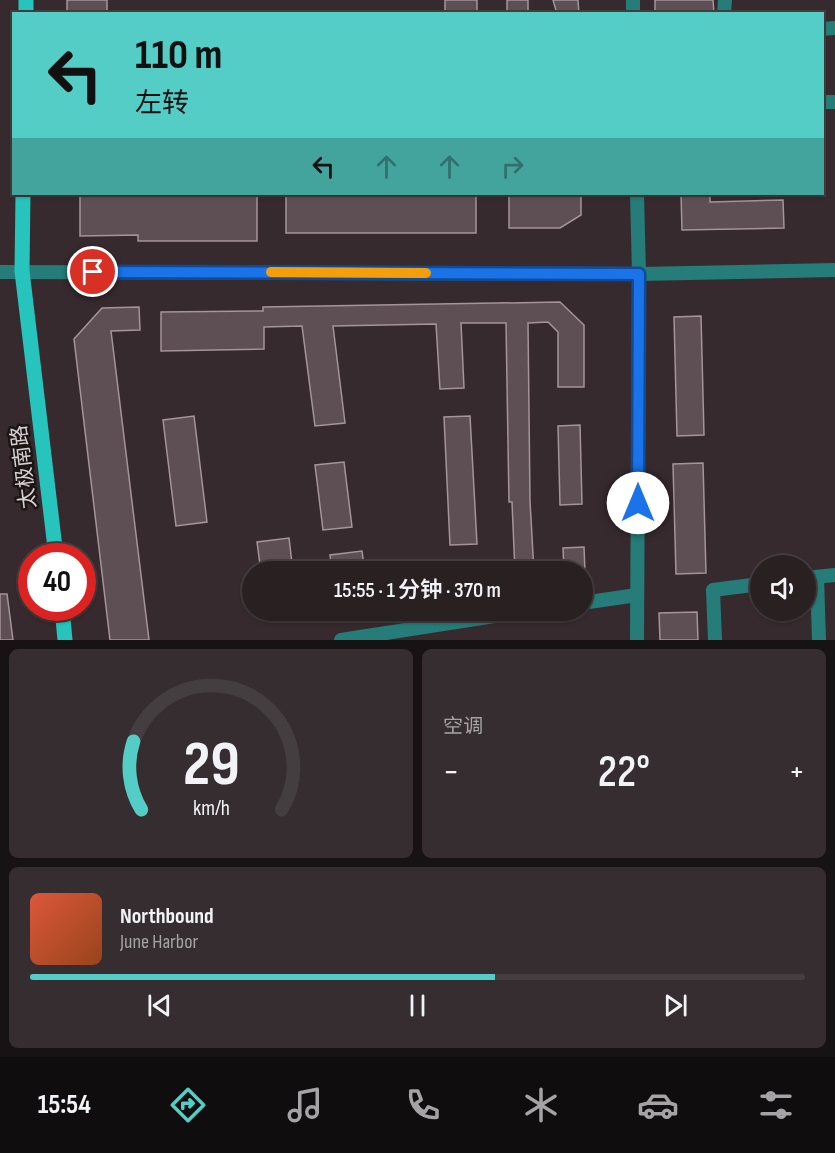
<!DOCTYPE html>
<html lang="zh">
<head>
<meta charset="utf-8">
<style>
  :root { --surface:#292022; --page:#352d2f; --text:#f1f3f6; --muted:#a5a3a5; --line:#453e40; --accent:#54cdc6 }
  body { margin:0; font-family:"Sofia Sans Condensed","Noto Sans SC",sans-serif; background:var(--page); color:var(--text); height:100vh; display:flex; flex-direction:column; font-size:22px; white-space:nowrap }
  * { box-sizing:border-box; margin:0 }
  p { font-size:20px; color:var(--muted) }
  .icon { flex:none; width:33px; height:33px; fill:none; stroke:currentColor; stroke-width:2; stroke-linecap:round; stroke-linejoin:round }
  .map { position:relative; height:640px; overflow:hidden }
  .details { display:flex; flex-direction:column; gap:9px; padding:9px; background:#171213; flex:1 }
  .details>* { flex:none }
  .hud { position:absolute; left:12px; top:12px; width:812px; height:183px; border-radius:0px; box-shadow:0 2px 4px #0004,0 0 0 2px var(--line); background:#54cdc6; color:#111; overflow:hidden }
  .buttons { position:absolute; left:750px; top:555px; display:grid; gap:12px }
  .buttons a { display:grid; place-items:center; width:66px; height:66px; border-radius:50%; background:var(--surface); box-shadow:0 2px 4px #0004,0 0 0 2px var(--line); font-size:30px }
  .speed { position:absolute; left:18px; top:543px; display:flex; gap:12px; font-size:30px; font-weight:700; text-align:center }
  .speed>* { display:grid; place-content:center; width:78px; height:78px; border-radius:50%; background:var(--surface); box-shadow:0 2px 4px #0004,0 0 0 2px var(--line); line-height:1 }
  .speed .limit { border:9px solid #d22; background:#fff; color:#111 }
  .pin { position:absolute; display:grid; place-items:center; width:51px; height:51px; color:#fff; margin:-26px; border:3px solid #fff; border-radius:50%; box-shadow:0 2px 6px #0007 }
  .me { position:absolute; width:66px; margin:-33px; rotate:0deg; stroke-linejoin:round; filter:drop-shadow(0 0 4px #0008) }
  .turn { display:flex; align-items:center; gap:21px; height:126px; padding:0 24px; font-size:27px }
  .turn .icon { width:78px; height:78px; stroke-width:2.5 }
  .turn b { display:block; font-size:42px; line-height:51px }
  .lanes { display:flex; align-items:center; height:57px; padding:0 24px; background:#0003; justify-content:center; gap:30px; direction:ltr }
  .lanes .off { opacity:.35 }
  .big { font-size:45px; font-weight:600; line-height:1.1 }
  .details .card { flex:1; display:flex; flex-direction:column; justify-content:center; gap:9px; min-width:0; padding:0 21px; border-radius:9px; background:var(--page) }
  .details .dial { align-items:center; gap:0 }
  .dial svg { height:156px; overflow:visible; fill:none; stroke:var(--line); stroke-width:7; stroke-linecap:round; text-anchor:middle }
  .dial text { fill:var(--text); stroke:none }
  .song { display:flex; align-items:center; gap:18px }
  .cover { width:72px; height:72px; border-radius:9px; background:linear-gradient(135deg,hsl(10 70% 55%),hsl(20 70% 35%)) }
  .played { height:6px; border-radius:3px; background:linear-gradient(90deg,var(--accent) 60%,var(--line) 60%) }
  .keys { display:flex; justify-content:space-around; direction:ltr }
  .heat { display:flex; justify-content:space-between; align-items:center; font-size:33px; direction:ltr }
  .details .tiles { flex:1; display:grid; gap:9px; grid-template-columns:1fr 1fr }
  .card:last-child { grid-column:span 2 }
  .trip { position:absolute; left:242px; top:561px; width:351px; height:60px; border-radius:30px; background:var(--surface); box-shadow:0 2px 4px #0004,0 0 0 2px var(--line); font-weight:600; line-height:60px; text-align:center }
  .tabs { display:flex; height:96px; justify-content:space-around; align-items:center; background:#100d0e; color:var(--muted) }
  .tabs .icon { width:42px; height:42px }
  .tabs .selected { color:var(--accent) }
  .tabs b { font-size:27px; color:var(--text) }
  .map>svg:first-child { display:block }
  .building { fill:#5e4f54; stroke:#a59499; stroke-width:1.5 }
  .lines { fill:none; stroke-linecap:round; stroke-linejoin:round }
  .minor { stroke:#257c78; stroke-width:14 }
  .major { stroke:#26c4bd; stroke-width:15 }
  .route-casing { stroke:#114b97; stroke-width:15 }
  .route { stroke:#1a73e8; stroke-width:10 }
  .slow { stroke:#f59e0b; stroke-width:10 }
  .labels { text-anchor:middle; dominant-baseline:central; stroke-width:5; stroke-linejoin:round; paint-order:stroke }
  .street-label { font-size:21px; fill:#d8cfd2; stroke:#1b1516 }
</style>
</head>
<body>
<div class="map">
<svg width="835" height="640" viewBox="0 0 835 640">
  <rect width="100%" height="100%" fill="#372a2e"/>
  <path class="building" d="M67 0H107V14H67Z
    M445 0H477V14H445Z
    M507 0H528V14H507Z
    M553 0H578L579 14H557Z
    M655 0H713L714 14H655Z
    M80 194H257V241H138V235L80 236Z
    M286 194H476V233H286Z
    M509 194H530V196L581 194V215L560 228H509Z
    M681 194H710V202L783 200 784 228 682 230Z
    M560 302 584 325V387H558V332L548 322 528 323 530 501 534 572H515L512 502H509L506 323H461L464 388 440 389 436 324 333 326 345 423 315 426 302 326 264 327V349L161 351V312L263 311V307Z
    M139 307 140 330 111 331 149 640H110L74 339 102 308Z
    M701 316 704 435 677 436 674 317Z
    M194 416 207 522 176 526 163 420Z
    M470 416 477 544 450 545 444 417Z
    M580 425 582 504 560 505 558 426Z
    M344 462 352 527 323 530 315 465Z
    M703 463 706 573 676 574 673 464Z
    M289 538 293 572H261L257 542Z
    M584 547 585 572H564L563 548Z
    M362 551 365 572H332L330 555Z
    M0 594H7L13 640H0Z
    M697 612 698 640H660L659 613Z"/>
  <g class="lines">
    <path class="minor" d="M633 0V14
      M724 14 725 0
      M822 29 835 28
      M822 102H835
      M637 194 639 274 637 640
      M0 272 639 274 835 270
      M817 577 819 640
      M806 578 835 575
      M582 603 637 595
      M341 640 534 610
      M715 640 713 590 760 584"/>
    <path class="major" d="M26 14V0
      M23 194 22 271 56 556
      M62 608 65 640"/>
  </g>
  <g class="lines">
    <defs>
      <path id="route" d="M93 272 639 274 638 503"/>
    </defs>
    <use href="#route" class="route-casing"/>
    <use href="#route" class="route"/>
    <path class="slow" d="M271 272 426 273"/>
  </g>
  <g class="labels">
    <g class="street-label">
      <text transform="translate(24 467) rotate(-97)">太极南路</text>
    </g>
  </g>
</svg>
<div class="buttons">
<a><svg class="icon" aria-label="sound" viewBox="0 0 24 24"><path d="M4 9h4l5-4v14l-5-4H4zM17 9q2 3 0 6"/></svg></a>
</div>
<div class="speed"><div class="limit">40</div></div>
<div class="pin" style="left:93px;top:272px;background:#d93025"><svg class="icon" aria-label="arrive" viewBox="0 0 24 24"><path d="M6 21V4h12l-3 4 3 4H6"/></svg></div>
<svg class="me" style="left:638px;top:503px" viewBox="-20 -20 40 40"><circle r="19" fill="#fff"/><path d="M0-13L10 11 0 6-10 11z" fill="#1a73e8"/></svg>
<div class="trip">15:55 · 1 分钟 · 370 m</div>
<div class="hud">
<div class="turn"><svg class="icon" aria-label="left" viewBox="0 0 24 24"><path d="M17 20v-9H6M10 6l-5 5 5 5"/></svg><div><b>110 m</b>左转</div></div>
<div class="lanes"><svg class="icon" aria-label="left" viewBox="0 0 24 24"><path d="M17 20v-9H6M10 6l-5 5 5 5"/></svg><svg class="icon off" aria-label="ahead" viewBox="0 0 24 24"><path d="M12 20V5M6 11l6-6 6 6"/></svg><svg class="icon off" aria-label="ahead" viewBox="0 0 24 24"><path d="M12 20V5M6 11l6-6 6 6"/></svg><svg class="icon off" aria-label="right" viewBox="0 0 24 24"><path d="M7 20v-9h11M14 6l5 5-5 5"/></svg></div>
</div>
</div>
<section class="details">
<div class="tiles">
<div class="card dial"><svg viewBox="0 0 100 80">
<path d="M14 69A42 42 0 1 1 86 69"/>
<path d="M14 69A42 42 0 0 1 10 34" stroke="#54cdc6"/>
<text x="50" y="56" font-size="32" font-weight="700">29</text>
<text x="50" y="72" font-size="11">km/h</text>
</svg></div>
<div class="card"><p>空调</p>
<div class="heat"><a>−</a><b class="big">22°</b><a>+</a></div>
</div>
<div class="card">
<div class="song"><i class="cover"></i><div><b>Northbound</b><p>June Harbor</p></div></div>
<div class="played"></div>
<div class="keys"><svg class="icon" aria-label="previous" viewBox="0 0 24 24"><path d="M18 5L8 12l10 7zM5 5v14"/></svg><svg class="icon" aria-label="pause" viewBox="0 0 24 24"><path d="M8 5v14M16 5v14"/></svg><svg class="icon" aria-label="next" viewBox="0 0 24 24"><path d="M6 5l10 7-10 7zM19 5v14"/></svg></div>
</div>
</div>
</section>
<nav class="tabs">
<b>15:54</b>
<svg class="icon selected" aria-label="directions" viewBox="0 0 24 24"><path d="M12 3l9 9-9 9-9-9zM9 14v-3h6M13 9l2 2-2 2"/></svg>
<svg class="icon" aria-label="music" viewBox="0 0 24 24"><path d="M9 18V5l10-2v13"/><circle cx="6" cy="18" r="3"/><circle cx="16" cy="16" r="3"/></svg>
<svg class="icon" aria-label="phone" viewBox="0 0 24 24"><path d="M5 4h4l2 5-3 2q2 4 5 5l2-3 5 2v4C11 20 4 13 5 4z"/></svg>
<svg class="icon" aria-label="climate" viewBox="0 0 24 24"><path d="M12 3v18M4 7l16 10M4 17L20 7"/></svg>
<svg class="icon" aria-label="car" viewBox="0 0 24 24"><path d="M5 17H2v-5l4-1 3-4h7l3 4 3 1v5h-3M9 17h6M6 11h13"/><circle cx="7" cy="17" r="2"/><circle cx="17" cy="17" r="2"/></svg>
<svg class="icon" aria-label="filters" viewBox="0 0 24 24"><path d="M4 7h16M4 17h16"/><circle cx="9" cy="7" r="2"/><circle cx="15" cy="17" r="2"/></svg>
</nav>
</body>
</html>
